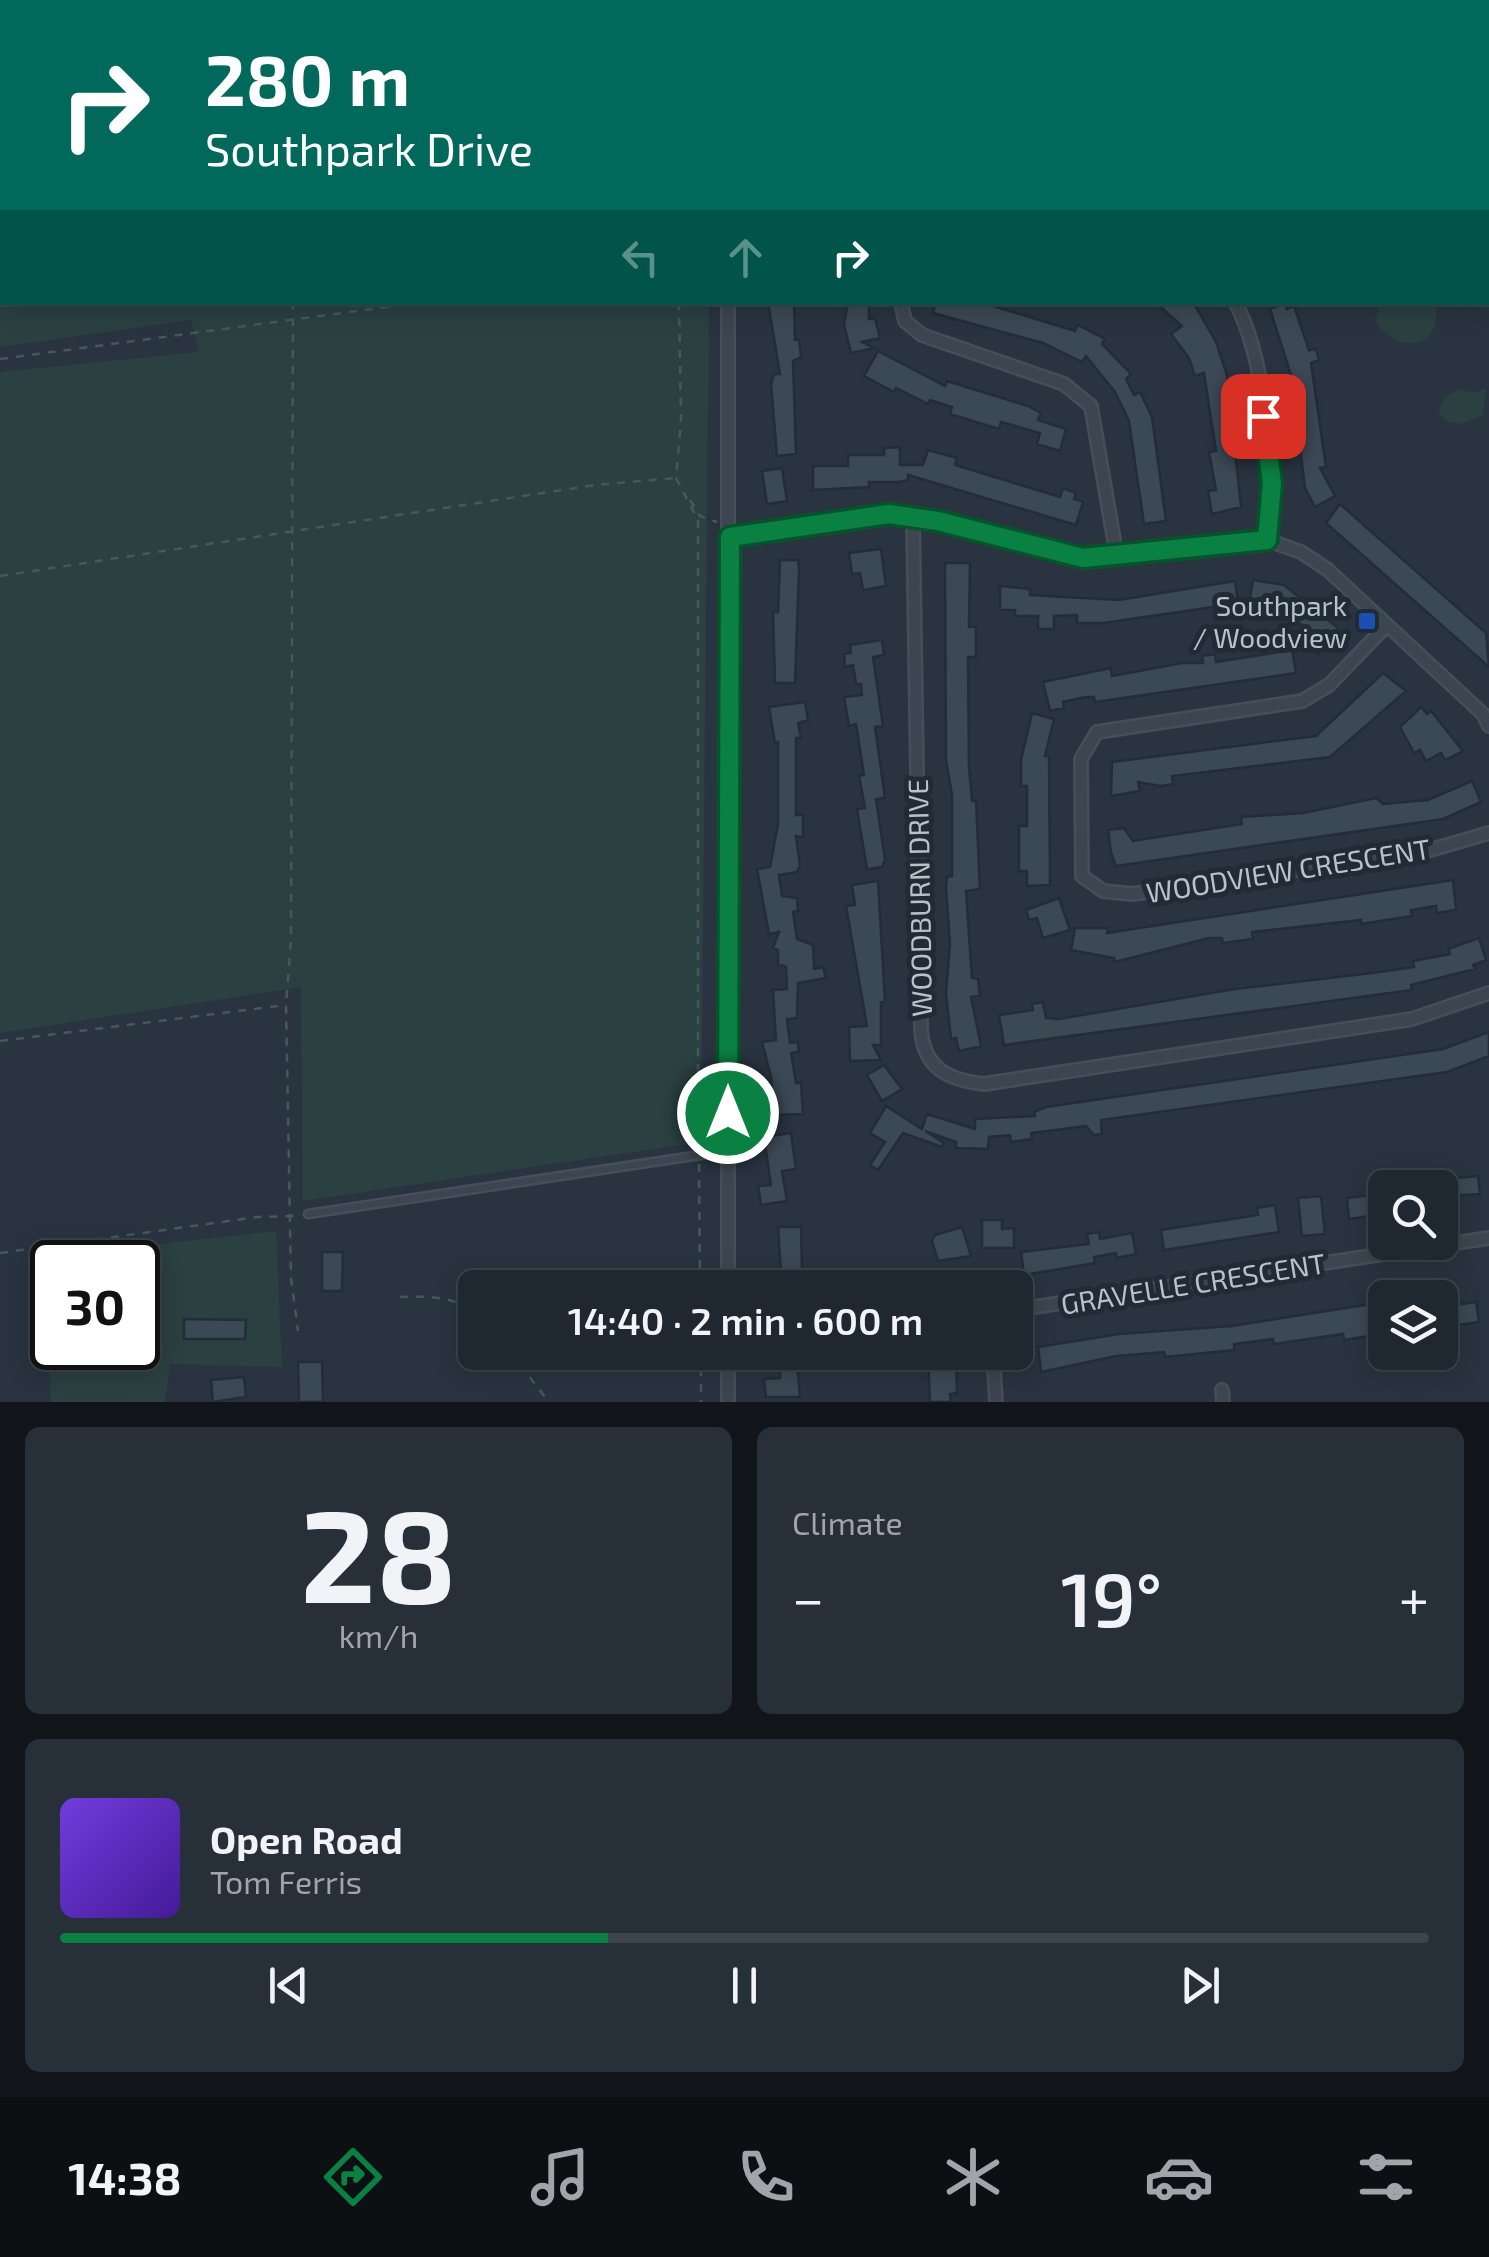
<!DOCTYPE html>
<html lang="en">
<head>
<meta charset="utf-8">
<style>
  :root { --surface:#1f2730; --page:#272f38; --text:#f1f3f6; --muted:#a1a5ab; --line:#3c444c; --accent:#0b8043 }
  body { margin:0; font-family:"Exo 2",sans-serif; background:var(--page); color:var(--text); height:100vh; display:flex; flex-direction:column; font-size:38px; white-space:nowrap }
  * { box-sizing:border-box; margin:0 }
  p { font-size:32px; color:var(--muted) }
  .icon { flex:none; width:55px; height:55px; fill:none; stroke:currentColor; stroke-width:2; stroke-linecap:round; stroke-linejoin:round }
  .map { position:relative; height:1402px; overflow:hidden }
  .details { display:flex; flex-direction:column; gap:25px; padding:25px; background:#11151a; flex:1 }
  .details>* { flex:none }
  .guide { position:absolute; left:0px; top:0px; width:1490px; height:305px; box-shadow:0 5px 25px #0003,0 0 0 2px var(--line); background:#00695c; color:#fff; overflow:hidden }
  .tools { position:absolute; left:1368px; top:1170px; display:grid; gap:20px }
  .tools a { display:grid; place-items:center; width:90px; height:90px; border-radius:15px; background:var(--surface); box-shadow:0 5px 25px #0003,0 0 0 2px var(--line); font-size:50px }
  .speed { position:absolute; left:30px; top:1240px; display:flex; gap:20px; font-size:50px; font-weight:700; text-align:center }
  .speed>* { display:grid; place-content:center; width:130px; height:130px; border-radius:50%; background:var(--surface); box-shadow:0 5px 25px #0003,0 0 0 2px var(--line); line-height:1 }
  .speed .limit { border:5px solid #111; border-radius:15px; background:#fff; color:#111 }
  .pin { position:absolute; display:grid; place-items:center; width:85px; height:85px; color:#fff; margin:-42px; border-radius:20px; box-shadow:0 5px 15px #0006 }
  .me { position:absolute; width:110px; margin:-55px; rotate:0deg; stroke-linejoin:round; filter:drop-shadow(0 0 8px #0008) }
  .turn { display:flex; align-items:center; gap:35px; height:210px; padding:0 40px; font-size:45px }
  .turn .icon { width:130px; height:130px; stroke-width:2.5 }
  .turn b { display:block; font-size:70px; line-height:85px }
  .lanes { display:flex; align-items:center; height:95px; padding:0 40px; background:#0003; justify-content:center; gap:50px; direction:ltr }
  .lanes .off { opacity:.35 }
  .big { font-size:75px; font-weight:600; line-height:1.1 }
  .details .tile { flex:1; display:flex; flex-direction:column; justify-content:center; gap:15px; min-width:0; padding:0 35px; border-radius:15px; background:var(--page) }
  .details .dial { align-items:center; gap:0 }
  .dial b { font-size:130px; line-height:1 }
  .song { display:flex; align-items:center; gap:30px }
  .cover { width:120px; height:120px; border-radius:15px; background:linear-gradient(135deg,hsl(260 70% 55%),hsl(260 70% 35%)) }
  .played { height:10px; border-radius:5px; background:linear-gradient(90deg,var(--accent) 40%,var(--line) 40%) }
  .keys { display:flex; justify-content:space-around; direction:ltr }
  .heat { display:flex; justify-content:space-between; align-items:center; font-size:55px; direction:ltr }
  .details .tiles { flex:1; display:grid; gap:25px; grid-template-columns:1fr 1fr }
  .tile:last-child { grid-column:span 2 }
  .trip { position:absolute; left:458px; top:1270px; width:575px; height:100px; border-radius:15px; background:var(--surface); box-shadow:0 5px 25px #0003,0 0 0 2px var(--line); font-weight:600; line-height:100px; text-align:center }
  .dock { display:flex; height:160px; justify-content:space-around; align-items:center; background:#0c1013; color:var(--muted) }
  .dock .icon { width:70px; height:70px }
  .dock .selected { color:var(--accent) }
  .dock b { font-size:45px; color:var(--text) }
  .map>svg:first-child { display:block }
  .green { fill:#2b4041; fill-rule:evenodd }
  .building { fill:#3b4955; stroke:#232d37; stroke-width:2.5 }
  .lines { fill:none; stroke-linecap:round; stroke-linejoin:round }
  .service-casing { stroke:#464f59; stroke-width:11 }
  .minor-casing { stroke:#464f59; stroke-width:16 }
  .path { stroke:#445959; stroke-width:2.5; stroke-dasharray:8 8; stroke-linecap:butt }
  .service { stroke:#3d4650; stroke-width:6 }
  .minor { stroke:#3d4650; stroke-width:11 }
  .route-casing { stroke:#07532c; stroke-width:25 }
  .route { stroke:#0b8043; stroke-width:18 }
  .transit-dot { fill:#1a4fb4; stroke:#212b35; stroke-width:4 }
  .labels { text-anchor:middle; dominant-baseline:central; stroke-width:10; stroke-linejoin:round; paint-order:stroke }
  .poi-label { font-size:28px; fill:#b9c1ca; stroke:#212b35; text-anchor:end }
  .street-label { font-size:28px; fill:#b9c1ca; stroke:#212b35 }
</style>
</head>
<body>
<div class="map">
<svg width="1489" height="1402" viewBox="0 0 1489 1402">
  <rect width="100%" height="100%" fill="#293440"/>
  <path class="green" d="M0 0H711L2 2V302L709 303 701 1142 303 1201 301 987 0 1033V372L199 352 191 320 0 347Z
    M1381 303H1435C1445 347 1398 358 1375 320Z
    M1486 388 1483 415 1461 424 1446 421 1439 412 1444 398 1459 389 1474 393Z
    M276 1231 282 1367 170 1364 165 1402H51L43 1257ZM52 1262H138V1348H52Z"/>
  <path class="building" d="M768 302H794L795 340 799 339 801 357 793 361 796 454 777 456 771 384 774 374H780Z
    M848 302H869V319L875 318 880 338 862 342 874 348 851 353 844 325Z
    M936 302H980L1075 331 1078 325 1105 339 1102 344 1131 374 1126 379 1134 395 1140 392 1152 417 1166 521 1144 524 1129 421 1115 392 1086 356 1082 362 1043 343 933 313Z
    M1155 302H1193L1216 342 1227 375 1241 507 1212 514 1208 491 1216 490 1209 452 1216 451 1204 373 1195 376 1189 358 1171 334 1182 326Z
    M1285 303 1287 309 1294 306 1309 350 1316 349 1319 360 1311 363 1326 467 1320 468 1335 496 1315 507 1305 488 1291 375 1270 309Z
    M878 351 945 386 947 381 1028 406 1041 413 1038 420 1066 429 1060 451 1037 444 1040 433 1001 422 999 429 950 414 952 407 930 400 928 404 896 388 894 392 864 376Z
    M900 447V465H923L928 450 957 458 955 465 1060 497 1063 488 1076 493 1074 499 1083 502 1076 525 908 475V480L900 482H869V487L813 490V466H848V455H884V448Z
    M782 468 787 501 767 504 762 471Z
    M1340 504 1486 633 1489 667 1326 523Z
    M881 549 886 586 863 590 860 573 852 574 849 553Z
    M780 560H798L799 568 795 683H775L773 612H778Z
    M945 563H970L969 627H976V657H968L969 767 972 801H976L980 889 966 891 972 978 978 979 980 996 971 997 981 1046 959 1051 956 1038 951 1039 946 993 950 944 946 887 947 877 952 876V795L946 760Z
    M1253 580 1284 585 1338 628 1318 655 1298 636 1306 628 1276 607 1249 603Z
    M1235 581 1238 603 1226 605 1227 613 1215 614 1214 607 1103 623H1077V615L1054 616V629H1038V616H1015V610H1000V586L1030 589V595L1119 600Z
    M882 640 884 655 873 657 883 726 875 727 885 798 876 799 885 860 882 867 867 869 857 809 865 808 859 776 864 775 856 724 849 726 844 697 862 695 861 684H856L853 665 845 667 844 654 851 653 850 645Z
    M1292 650 1296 673 1095 702 1094 697H1085L1063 702 1064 708 1050 711 1043 682 1111 668 1112 676 1182 663H1203L1202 656 1215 654 1216 662Z
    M1383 673 1406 691 1330 757 1172 776 1173 784 1160 786 1138 782 1140 791 1111 796 1112 762 1316 736Z
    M805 702 808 720 798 723 801 738H796V815H803V837L796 836 800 866 797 872 779 875 782 896 797 898 798 911 793 912 797 939 813 945 814 969 823 967 826 978 798 983 797 1018 787 1019 790 1043 798 1042 799 1052 791 1053 796 1083H801L803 1114 773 1115 771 1077 762 1042 776 1040 773 990 787 989 786 967 778 964V950L773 948 779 932 769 934 757 869 770 867 778 824V742L775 743 769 707Z
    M1421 707 1427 714 1431 711 1463 751 1445 760 1441 753 1426 761 1420 750 1414 753 1400 727Z
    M1032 713 1054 719 1045 756H1049L1050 885 1027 886V871H1019V826H1027V786H1021V760Z
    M1472 781 1481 802 1443 819 1116 866 1111 853 1108 830 1124 828 1133 841 1242 824 1241 817 1303 813 1376 798 1383 804 1428 800Z
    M1453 880 1456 909 1449 911 1437 913 1436 906 1411 910 1412 916 1361 924V920L1252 932 1253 939 1223 943 1222 938H1209L1115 962 1114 958 1071 950 1075 928H1108L1107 933Z
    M878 881 885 1001 881 1002V1045H873L881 1060 850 1061 849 1027 867 1026 846 906 855 905 852 885Z
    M1059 898 1070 930 1043 938 1037 918 1029 920 1026 910Z
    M1479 938 1486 960 1473 965 1475 969 1411 985 1412 990 1004 1045 999 1015 1033 1010 1032 1004 1043 1002 1046 1018 1059 1019 1235 989 1372 973 1414 967 1413 961 1450 954 1448 949Z
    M1489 1032V1056L1447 1072 1101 1120 1102 1134 1094 1135 1086 1126 1031 1133 1032 1139 1011 1142 1010 1135 989 1137 988 1149 956 1148V1142L925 1131 944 1143 942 1147 903 1133 878 1170 870 1165 885 1142 870 1133 886 1106 922 1129 927 1114 975 1129V1119L1035 1116 1034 1112 1046 1107 1443 1049Z
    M884 1065 902 1089 882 1101 867 1075Z
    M791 1133 796 1169 782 1171 787 1201 761 1205 758 1186 771 1185 764 1137Z
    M1478 1176 1480 1194 1448 1196 1447 1179Z
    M1382 1194 1384 1214 1349 1219 1347 1198Z
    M1321 1196 1325 1234 1302 1236 1298 1198Z
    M1275 1205 1279 1232 1164 1250 1161 1230 1258 1215 1257 1208Z
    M982 1220H1002V1229L1014 1228V1248H982Z
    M778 1227H801L802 1272 808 1271 810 1285 806 1288H782Z
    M962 1227 971 1256 938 1261 932 1241 935 1235Z
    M1099 1232 1100 1239 1132 1233 1136 1254 1116 1258V1253L1094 1257 1095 1263 1024 1275 1021 1252 1089 1244 1087 1234Z
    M322 1252H343L342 1291H322Z
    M1476 1302 1479 1322 1444 1327 1441 1307Z
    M1377 1303 1382 1334 1344 1340 1343 1334 1274 1344 1273 1339 1234 1344V1350L1165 1357 1164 1352 1116 1356 1041 1372 1038 1347 1119 1334 1232 1326Z
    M184 1319 246 1320 245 1339H184Z
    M781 1352H796L800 1397H766L764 1379 780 1378Z
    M950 1355 951 1362 956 1361 957 1393 950 1394 951 1402H930L928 1358Z
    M298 1362H322L323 1402H299Z
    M244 1377 246 1397 213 1402 211 1380Z"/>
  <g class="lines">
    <defs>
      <path id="service" d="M308 1214 727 1151"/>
      <path id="minor" d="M1177 0 1179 2
        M1293 2 1295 0
        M1488 4 1489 2
        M1488 144H1489
        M728 302V1288
        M901 302 905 321 922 335 1064 384 1091 406 1117 558
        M1235 302C1265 356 1277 480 1267 540
        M913 517 921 1028C923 1068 948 1080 984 1084L1412 1019 1489 993
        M730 537 889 514 938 521 1083 558 1267 540 1301 552 1328 570 1483 714 1489 726
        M1387 625 1329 685 1302 701 1097 732 1081 759 1082 876 1103 891 1133 894 1427 851 1489 833
        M1015 1310 1489 1238
        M993 1352 996 1402
        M1222 1390 1223 1402
        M728 1402V1352"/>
    </defs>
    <use href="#service" class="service-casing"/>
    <use href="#minor" class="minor-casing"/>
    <path class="path" d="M684 0 685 2
      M717 0 718 2
      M904 0 906 2
      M290 2V0
      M0 147H2
      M1488 249H1489
      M293 302 291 940 286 1005 291 1278 298 1331
      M679 302 681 421 676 478 698 520V1146
      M0 359 424 302
      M690 500 700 516 717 522
      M0 576 595 485 675 478
      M0 1041 285 1005
      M699 1164 700 1288
      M0 1253 257 1217 297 1216
      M400 1297C425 1296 454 1296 475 1312
      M510 1352 549 1402
      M701 1352V1402"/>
    <use href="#service" class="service"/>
    <use href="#minor" class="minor"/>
  </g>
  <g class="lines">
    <defs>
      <path id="route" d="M728 1113 730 537 889 514 938 521 1083 558 1267 540 1272 483 1263 416"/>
    </defs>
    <use href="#route" class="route-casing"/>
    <use href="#route" class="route"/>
  </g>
  <rect class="transit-dot" x="1357" y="611" width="20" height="20" rx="5"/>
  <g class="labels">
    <g class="poi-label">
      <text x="1347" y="605">Southpark<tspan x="1347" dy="32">/ Woodview</tspan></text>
    </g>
    <g class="street-label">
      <text transform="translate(1288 870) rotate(-9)">WOODVIEW CRESCENT</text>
      <text transform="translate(919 898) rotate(-91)">WOODBURN DRIVE</text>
      <text transform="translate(1193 1283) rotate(-9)">GRAVELLE CRESCENT</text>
    </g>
  </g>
</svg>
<div class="tools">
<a><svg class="icon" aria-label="search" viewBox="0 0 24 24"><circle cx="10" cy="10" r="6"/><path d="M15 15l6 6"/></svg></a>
<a><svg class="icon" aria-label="layers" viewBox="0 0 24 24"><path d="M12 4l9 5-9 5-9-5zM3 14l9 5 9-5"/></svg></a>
</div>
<div class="speed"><div class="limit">30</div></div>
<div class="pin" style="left:1263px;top:416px;background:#d93025"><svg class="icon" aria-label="arrive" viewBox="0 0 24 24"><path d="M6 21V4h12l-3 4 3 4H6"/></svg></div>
<svg class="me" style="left:728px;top:1113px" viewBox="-20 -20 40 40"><circle r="17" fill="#0b8043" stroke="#fff" stroke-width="3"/><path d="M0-11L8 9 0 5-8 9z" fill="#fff"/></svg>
<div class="trip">14:40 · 2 min · 600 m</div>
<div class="guide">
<div class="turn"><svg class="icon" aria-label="right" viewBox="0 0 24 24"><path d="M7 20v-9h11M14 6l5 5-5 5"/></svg><div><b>280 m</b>Southpark Drive</div></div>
<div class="lanes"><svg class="icon off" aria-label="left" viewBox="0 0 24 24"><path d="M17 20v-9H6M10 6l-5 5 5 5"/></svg><svg class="icon off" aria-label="ahead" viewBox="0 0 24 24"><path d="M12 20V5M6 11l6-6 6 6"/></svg><svg class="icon" aria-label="right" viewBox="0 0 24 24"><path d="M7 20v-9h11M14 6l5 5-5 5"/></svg></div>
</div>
</div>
<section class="details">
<div class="tiles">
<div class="tile dial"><b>28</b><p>km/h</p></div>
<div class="tile"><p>Climate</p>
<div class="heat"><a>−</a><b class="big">19°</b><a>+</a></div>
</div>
<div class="tile">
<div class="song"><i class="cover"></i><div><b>Open Road</b><p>Tom Ferris</p></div></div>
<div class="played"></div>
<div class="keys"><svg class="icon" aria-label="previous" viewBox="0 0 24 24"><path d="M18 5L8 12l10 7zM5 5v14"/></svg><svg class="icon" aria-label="pause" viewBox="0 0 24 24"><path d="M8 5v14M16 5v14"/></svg><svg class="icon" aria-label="next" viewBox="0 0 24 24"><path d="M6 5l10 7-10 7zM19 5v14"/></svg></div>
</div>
</div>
</section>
<nav class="dock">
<b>14:38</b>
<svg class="icon selected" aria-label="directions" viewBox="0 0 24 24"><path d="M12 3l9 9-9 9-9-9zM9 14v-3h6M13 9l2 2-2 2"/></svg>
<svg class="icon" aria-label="music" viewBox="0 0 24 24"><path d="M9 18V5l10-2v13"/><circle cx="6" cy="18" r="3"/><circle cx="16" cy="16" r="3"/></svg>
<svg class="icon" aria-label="phone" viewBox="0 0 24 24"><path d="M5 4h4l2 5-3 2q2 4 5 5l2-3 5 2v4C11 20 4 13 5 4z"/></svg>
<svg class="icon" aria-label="climate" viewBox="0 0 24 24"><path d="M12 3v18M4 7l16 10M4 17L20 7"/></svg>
<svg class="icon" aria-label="car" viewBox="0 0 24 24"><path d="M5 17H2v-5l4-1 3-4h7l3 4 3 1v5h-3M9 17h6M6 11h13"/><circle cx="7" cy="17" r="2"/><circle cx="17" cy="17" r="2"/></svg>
<svg class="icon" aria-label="filters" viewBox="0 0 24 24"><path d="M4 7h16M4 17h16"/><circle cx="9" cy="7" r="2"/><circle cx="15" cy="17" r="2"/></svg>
</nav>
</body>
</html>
